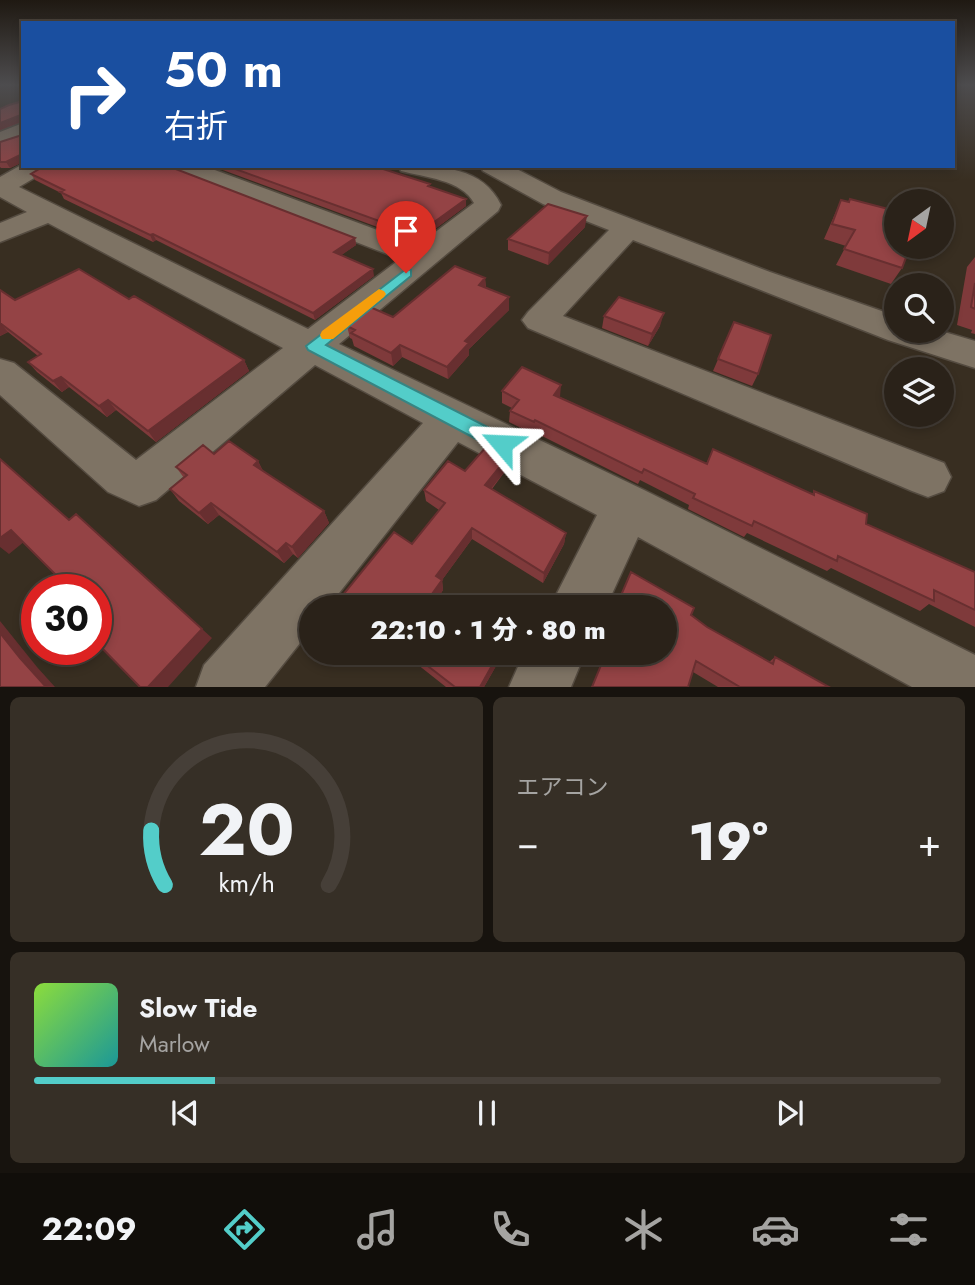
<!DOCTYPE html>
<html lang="ja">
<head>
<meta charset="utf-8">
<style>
  :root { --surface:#2a2219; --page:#362f26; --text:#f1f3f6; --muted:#a5a4a2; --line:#463f38; --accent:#53cdc9 }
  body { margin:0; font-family:Jost,"Noto Sans JP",sans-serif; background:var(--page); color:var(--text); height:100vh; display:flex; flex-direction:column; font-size:26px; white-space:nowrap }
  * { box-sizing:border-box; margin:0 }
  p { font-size:23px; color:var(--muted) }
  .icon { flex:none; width:38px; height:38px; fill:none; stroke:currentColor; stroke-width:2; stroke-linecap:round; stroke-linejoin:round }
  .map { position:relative; height:687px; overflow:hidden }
  .side { display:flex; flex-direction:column; gap:10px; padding:10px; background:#17130e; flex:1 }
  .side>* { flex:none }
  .guide { position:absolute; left:21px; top:21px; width:934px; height:147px; border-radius:0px; box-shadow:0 4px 10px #0003,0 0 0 2px var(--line); background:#1a4fa0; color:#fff; overflow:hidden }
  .needle { width:46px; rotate:213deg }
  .tools { position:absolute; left:884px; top:189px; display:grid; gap:14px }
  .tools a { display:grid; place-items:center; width:70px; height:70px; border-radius:50%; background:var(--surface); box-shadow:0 4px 10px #0003,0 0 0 2px var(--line); font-size:35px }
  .speed { position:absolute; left:21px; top:574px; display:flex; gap:14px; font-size:35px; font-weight:700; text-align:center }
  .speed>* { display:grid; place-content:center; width:91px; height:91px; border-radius:50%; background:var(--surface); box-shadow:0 4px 10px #0003,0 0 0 2px var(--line); line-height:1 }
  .speed .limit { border:10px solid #d22; background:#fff; color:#111 }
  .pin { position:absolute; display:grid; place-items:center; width:60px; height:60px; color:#fff; margin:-72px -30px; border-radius:50% 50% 50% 0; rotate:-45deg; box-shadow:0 0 7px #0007 }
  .pin .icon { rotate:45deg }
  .me { position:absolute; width:77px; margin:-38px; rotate:296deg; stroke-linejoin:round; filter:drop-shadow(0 0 5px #0008) }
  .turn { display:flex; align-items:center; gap:24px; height:147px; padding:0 28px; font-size:32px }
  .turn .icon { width:91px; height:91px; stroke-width:2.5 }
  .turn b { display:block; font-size:49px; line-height:60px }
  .big { font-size:52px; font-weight:800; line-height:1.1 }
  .side .card { flex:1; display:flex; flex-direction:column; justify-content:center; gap:10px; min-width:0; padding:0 24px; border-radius:10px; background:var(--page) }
  .side .dial { align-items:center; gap:0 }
  .dial svg { height:182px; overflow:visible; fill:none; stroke:var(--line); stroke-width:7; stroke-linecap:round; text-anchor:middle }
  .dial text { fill:var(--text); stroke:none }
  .song { display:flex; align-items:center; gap:21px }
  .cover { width:84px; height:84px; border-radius:10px; background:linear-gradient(135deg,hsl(90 70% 55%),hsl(180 70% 35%)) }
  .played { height:7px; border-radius:4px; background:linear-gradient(90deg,var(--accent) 20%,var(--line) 20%) }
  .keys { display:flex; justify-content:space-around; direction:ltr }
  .heat { display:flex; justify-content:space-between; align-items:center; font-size:38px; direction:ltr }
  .side .tiles { flex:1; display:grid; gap:10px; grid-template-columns:1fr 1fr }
  .card:last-child { grid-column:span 2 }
  .trip { position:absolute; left:299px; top:595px; width:378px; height:70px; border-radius:35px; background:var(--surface); box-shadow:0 4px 10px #0003,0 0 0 2px var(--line); font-weight:800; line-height:70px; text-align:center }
  .dock { display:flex; height:112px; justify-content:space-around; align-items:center; background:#110e0a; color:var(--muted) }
  .dock .icon { width:49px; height:49px }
  .dock .current { color:var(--accent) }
  .dock b { font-size:32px; color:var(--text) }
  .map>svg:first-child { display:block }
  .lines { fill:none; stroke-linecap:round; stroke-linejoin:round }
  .minor-casing { stroke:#544b40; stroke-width:3 }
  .tertiary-casing { stroke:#544b40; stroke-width:4 }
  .minor { fill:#7e7364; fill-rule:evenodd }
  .tertiary { fill:#7e7364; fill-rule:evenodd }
  .wall { fill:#7f3a3b }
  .shaded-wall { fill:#682f30 }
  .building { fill:#944345; stroke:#682f30; stroke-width:2 }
  .route { fill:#53cdc9; stroke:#368583; stroke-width:2 }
  .slow { fill:#f59e0b }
</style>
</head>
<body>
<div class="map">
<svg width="975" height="687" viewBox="0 0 975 687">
  <rect width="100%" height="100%" fill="#382e21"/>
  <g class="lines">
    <defs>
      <path id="minor" d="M23 164V166H49L46 171 19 187 308 329 400 259 172 171 169 166H204L418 245 474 203C462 180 424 177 401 171L398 166C437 166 482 165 501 205L498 211 339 344 644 490 975 655V687H912L638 537 606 607H550L597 515 458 442 328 607H312V628L265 687H196L204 665 423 423 315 365 156 500 139 506 108 492 0 395V359L14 363 136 460 283 348 48 223 0 242V223L27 212 0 197V177Z
        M480 166H511L561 192 770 272 896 316V331H941L975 341V368L888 340 633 240 563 316 944 463 951 477 944 491 928 497 912 491 528 328 522 320 528 312 609 230 543 204 483 171Z
        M524 653H585L571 687H509Z"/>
      <path id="tertiary" d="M23 123V139L0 148V132Z"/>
    </defs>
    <use href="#minor" class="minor-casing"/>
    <use href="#tertiary" class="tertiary-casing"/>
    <use href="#minor" class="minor"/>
    <use href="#tertiary" class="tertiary"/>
  </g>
  <path class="wall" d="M23 101V162L10 168H1L0 167V142L22 135 21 122 0 130V109Z
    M212 166H391L385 170 431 187 466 206 420 240 383 226 380 228Z
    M169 167 355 238 356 245 341 255 374 276 315 320 156 240 153 242 64 199 61 193 35 180 31 174Z
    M841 200 896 247H927L918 260 906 257 902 268 891 284 836 265 846 246 824 239Z
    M585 227 548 265 508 250V239Z
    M975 257V334L971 333 972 330 957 325 967 267Z
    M485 278 486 288 509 310 469 349V355L448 379 402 357 393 366 354 346 352 339 350 338 347 326 393 317Z
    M0 290 15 300 129 299 244 360 249 371 156 442 116 410 107 417 69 387 62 392 37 372 28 362 38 356 8 332 0 336Z
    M604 316 660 326 648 346 602 328Z
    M734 322 758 374 752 386 713 371Z
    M502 391 560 397 706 464 713 449 812 494 814 491 866 524 975 572V627L929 604 920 611 831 568 827 571 747 533 744 537 688 509 689 505 640 480 638 484 534 432 533 434 509 422 510 411 512 408 502 403Z
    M214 454 258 461 263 471 324 511 329 523 298 558 293 554 284 563 219 515 208 524 179 501 170 489 184 478 176 467Z
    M507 458 506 470 492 489 566 533 564 544 543 583 472 539 442 580 443 590 438 598 451 607H349L347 606 342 596 412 544 439 510 426 501 424 490 465 471Z
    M691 615 707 627 769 662 775 657 829 687H718L693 672Z
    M386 653H399L394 660Z
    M403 653H500V659L484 687H446Z"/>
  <path class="shaded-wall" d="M21 115 23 121 0 130V123Z
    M20 155 23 162 10 168 6 162Z
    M379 166H391L378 174 377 167Z
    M466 199V206L420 240 419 233Z
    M587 216 585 227 548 265 549 253Z
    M382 219 383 226 380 228 379 221Z
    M153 234 156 240 153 242 150 235Z
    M355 238 356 245 336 259 334 252Z
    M373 269 374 276 315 320 313 313Z
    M485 278 486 291 479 285Z
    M509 297V310L469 349V355L448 379 447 367 465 341Z
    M664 313 660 326 648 346 652 334Z
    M0 323 8 332 0 336Z
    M400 345 402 357 393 366 391 353Z
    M244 360 249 371 156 442 148 431Z
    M61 377 69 387 62 392 53 381Z
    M561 385 560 397 554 395Z
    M108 400 116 410 107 417 99 406Z
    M507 458 506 470 485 496V485Z
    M258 461 264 473 254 465Z
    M211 503 219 515 208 524 199 513Z
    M324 511 329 523 298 558 292 547Z
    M472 528V539L442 580 443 590 433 604 432 594 436 576Z
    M11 530 25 541 9 554 0 547V538Z
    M566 533 564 544 543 583 544 573Z
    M286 543 293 554 284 563 277 552Z
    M0 621 37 667 55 687H46L20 658 0 633Z
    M202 629 212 638 168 687H148Z
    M392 653H399L394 660Z
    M499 653H500V659L484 687H480Z"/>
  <path class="building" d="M23 101V156L20 155 6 162H0V142L22 135 21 115 0 123V109L9 105Z
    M44 166H168L355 238 334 252 373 269 313 313 153 234 150 235 60 192 64 190 31 174Z
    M227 166H379L377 167 430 184 428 186 466 199 419 233 382 219 379 221Z
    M850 199 896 211V247H910L902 268 844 249 855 230 832 224 841 200 849 202Z
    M548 204 587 216 549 253 508 239Z
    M455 266 485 278 479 285 509 297 465 341 469 343 447 367 400 345 391 353 351 333 355 330 347 326 370 307 393 317Z
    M79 269 129 299 134 296 244 360 148 431 108 400 99 406 61 377 53 381 28 362 41 354 0 323V290L15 300Z
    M975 283V309L971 307Z
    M619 297 664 313 652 334 604 316Z
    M734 322 771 335 758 374 718 359Z
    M522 367 561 385 554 395 707 464 713 449 814 495V491L867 514 866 524 975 572V610L934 590V601L838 556 837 561 754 521 752 526 693 498 695 494 644 469 642 473 535 420 534 422 510 411 519 400 502 391Z
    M229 441 258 461 254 465 324 511 292 547 286 543 277 552 211 503 199 513 170 489 187 475 176 467 203 445 214 454Z
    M486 447 507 458 485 485 566 533 544 573 472 528 436 576 442 580 432 594 451 607H357L342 596 394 532 412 544 445 503 424 490 448 461 465 471Z
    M0 459 69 520 76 514 202 629 148 687H140L96 642V622L100 619 96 615V590H71L11 530 0 538Z
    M631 572 694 608 691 615 707 627 773 664 775 657 829 687H740L696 661 688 687H592L606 653H665V607H616Z
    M0 633 20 658 46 687H0Z
    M411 653H499L480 687H455Z"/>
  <linearGradient id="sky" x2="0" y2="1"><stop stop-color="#1f1912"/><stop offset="0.47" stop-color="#4d4c4e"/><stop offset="1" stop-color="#4d4c4e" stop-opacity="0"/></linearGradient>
  <rect width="975" height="180" fill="url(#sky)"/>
  <path class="route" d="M406 269 411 270V276L326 345 509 438 511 444 509 449 502 452 495 449 308 350 306 346Z"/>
  <path class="slow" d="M379 289 384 291 386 294 384 297 333 339H322L320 335 322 331Z"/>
</svg>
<div class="tools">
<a><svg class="needle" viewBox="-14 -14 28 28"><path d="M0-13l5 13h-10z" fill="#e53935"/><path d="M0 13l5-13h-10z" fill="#a5a4a2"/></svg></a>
<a><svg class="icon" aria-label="search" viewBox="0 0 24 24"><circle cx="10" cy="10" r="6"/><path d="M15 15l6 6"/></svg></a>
<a><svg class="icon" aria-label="layers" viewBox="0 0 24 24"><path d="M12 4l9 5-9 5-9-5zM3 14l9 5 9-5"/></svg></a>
</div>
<div class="speed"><div class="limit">30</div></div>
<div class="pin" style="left:406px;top:273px;background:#d93025"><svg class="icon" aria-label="arrive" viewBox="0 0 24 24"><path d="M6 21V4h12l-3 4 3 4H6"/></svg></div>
<svg class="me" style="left:502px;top:444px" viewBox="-20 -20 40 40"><path d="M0-17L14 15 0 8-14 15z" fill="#53cdc9" stroke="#fff" stroke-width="4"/></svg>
<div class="trip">22:10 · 1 分 · 80 m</div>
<div class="guide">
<div class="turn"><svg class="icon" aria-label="right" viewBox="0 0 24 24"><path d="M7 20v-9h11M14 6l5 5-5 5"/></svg><div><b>50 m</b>右折</div></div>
</div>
</div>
<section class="side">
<div class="tiles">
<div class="card dial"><svg viewBox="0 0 100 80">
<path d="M14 69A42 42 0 1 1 86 69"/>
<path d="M14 69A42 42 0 0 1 8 45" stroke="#53cdc9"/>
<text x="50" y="56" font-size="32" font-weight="700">20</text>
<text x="50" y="72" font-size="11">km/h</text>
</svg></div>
<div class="card"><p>エアコン</p>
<div class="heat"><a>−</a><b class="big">19°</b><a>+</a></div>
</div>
<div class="card">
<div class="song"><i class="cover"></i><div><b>Slow Tide</b><p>Marlow</p></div></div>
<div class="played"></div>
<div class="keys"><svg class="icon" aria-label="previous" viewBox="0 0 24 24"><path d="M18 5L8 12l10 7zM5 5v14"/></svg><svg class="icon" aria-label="pause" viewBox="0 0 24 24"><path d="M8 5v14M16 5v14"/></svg><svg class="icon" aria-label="next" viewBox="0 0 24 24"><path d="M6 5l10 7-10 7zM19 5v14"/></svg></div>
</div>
</div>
</section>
<nav class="dock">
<b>22:09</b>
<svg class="icon current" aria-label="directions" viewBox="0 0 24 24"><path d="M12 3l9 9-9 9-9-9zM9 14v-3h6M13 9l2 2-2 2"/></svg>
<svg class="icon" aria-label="music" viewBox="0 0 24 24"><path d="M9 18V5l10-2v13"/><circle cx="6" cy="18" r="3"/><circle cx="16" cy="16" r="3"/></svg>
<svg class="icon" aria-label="phone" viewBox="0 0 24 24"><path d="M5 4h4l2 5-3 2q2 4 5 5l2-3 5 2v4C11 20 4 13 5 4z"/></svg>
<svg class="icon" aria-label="climate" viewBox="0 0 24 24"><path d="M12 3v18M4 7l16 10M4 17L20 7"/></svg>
<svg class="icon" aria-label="car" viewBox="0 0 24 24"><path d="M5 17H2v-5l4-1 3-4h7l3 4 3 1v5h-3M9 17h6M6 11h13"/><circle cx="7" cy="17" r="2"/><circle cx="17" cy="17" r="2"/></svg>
<svg class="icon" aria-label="filters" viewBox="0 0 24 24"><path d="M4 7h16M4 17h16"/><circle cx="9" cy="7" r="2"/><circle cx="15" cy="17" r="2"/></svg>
</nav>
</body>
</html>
